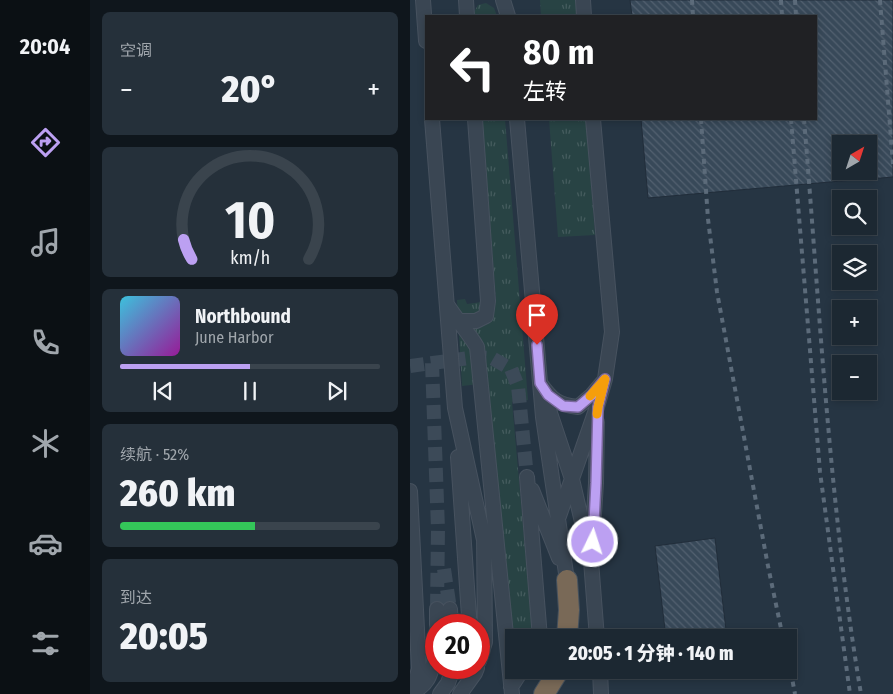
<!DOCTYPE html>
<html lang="zh">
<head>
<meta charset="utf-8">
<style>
  :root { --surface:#1c2832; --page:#25303a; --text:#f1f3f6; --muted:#a0a6ac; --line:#3a444d; --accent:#bca0f2 }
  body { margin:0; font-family:"Fira Sans Condensed","Noto Sans SC",sans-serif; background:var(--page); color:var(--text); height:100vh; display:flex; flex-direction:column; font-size:19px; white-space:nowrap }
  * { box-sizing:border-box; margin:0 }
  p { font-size:16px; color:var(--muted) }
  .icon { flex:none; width:28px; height:28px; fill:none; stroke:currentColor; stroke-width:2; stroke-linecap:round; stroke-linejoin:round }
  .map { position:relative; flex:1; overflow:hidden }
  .side { display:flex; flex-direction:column; gap:12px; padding:12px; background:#0f161c; width:320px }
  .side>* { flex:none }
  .hud { position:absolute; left:15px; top:15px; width:392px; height:105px; border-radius:0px; box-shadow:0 2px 8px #0003,0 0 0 1px var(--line); background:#202124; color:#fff; overflow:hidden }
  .needle { width:32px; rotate:39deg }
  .tools { position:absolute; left:422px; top:135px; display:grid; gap:10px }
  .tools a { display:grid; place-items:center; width:45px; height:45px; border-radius:0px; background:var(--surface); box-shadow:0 2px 8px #0003,0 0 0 1px var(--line); font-size:25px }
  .speed { position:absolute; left:15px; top:614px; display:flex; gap:10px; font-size:25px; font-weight:700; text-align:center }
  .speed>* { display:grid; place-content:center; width:65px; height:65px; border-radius:50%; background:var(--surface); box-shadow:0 2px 8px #0003,0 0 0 1px var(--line); line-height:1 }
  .speed .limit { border:8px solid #d22; background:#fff; color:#111 }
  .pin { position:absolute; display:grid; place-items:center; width:42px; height:42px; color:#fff; margin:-51px -21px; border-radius:50% 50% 50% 0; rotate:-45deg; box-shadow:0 0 5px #0007 }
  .pin .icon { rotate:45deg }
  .me { position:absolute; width:55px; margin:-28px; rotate:4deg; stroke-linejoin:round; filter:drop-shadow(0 0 4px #0008) }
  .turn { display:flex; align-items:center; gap:18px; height:105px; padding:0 15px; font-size:22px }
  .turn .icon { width:65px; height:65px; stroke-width:2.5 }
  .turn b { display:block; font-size:35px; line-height:42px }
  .big { font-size:38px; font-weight:800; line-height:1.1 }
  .side .widget { flex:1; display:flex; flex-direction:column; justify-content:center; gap:8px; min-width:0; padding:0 18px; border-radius:8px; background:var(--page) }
  .side .dial { align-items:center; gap:0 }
  .dial svg { height:130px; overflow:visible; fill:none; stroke:var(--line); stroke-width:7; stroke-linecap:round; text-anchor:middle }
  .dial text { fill:var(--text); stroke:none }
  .song { display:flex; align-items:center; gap:15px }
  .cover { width:60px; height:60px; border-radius:8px; background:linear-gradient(135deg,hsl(190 70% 55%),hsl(300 70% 35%)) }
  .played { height:5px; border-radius:2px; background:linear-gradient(90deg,var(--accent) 50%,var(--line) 50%) }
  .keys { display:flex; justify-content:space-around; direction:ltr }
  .heat { display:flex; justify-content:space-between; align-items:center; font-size:28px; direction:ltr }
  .charge { height:8px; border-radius:4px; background:linear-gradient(90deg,#34c759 52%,var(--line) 0) }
  .trip { position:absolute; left:95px; top:629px; width:292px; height:50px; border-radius:0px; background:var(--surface); box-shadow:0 2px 8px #0003,0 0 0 1px var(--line); font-weight:800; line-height:50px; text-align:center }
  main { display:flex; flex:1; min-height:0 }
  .tabs { display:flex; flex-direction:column; width:90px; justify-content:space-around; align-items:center; background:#0b1014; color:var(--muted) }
  .tabs .icon { width:35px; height:35px }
  .tabs .selected { color:var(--accent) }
  .tabs b { font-size:22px; color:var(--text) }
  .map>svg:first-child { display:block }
  .grass { fill:url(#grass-tufts) }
  .building { fill:url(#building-back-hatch); stroke:#212d3a }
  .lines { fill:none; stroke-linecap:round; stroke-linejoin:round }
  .minor-tunnel { stroke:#3c4a58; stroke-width:14; stroke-dasharray:14 7; stroke-linecap:butt }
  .minor-casing { stroke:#47525f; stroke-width:16 }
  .highway-casing { stroke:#45515d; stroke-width:22 }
  .minor { stroke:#3a4653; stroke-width:14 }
  .highway { stroke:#796957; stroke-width:20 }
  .rail { stroke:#5c6b7a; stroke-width:4; stroke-dasharray:5 5; stroke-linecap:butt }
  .route-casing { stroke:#7a689d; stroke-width:12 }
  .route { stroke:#bca0f2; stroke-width:9 }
  .slow { stroke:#f59e0b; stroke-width:9 }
</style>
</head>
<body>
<main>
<nav class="tabs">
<b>20:04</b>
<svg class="icon selected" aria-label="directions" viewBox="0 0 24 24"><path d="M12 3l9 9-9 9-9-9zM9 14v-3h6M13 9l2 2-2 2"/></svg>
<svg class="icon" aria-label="music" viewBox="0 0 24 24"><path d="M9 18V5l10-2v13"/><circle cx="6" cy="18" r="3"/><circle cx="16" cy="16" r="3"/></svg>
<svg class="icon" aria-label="phone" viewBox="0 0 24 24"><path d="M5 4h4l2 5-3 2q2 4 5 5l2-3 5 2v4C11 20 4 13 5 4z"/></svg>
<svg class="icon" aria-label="climate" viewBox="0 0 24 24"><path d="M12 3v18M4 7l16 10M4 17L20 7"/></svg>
<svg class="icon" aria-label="car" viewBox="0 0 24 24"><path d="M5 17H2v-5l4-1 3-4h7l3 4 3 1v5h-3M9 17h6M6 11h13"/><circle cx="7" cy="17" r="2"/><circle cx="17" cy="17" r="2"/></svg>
<svg class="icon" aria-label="filters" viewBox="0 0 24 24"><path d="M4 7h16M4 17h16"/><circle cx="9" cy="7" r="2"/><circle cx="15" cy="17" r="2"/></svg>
</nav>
<section class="side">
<div class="widget"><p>空调</p>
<div class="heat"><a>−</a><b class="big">20°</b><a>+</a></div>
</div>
<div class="widget dial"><svg viewBox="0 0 100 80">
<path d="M14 69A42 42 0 1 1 86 69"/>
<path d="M14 69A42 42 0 0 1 9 57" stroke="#bca0f2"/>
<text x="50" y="56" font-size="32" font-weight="700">10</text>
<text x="50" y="72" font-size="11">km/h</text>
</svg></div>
<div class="widget">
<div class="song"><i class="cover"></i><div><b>Northbound</b><p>June Harbor</p></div></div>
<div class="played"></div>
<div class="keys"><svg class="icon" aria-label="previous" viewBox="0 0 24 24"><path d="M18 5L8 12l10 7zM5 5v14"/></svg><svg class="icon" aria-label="pause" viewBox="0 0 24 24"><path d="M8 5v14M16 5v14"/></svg><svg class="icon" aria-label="next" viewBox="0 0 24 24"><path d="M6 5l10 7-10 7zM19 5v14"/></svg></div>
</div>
<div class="widget"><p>续航 · 52%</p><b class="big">260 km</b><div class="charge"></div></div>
<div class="widget"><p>到达</p><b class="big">20:05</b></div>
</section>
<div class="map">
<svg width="483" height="694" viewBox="0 0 483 694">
  <defs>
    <pattern id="grass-tufts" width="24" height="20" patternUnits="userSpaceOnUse" patternTransform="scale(1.25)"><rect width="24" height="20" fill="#284344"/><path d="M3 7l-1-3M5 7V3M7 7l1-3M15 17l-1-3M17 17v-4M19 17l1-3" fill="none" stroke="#455c5e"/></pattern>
    <pattern id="building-back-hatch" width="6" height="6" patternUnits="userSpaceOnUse" patternTransform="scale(1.25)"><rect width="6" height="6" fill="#384959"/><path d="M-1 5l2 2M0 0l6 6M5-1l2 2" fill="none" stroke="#536170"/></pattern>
  </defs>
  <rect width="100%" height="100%" fill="#263543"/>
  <path class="grass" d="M130 0H166L167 16H131Z
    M76 3 84 8 87 16H64V12L68 5Z
    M72 119H95L118 400 102 402 123 637 104 638 103 673 78 383 52 386 47 300 55 299 57 304 86 300Z
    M139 119H176L185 235 148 237Z"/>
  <path class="building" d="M220 0H483V177L459 179V144H431V171H454V179L238 198 231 119H406V16H222Z
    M305 538 317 638H256L245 546Z"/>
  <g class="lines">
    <path class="minor-tunnel" d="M22 363 28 529 27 609
      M0 366 67 357 82 358 101 369 108 386 117 477
      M34 569 40 609"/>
    <defs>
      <path id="minor" d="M13 0 16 41
        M56 0 57 16
        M93 0 98 16
        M173 0 174 16
        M22 119 45 408 74 540
        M107 119 133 417 157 580
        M38 306C47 320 58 332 67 347L102 694
        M48 321H66L76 316 78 301 65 119
        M130 383C142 400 148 405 168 407L182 395 193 382
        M138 407 162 479 181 561 187 638
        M48 457 59 616 56 625
        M117 477 130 638
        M122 490 149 558
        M0 491 9 669 2 692 0 694
        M149 516 187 407 195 379 202 332 183 119
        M182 546 186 483 187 422
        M40 609 41 625
        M27 625V609
        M69 661 75 642 74 531
        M190 670 191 694
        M101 687 112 670
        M2 692C21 684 21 670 26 653
        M30 694 38 683 43 668
        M50 694 65 673 67 668"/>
      <path id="highway" d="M157 638 159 610 157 580
        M134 694 149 670"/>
    </defs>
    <use href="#minor" class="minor-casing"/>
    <use href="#highway" class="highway-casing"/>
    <use href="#minor" class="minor"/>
    <use href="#highway" class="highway"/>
    <path class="rail" d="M282 0 283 16
      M371 0 372 16
      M385 0 386 16
      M470 0 483 164
      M291 119 298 219 307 292 358 566 373 638
      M381 119 410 472 440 694
      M394 119C410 311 419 504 451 694
      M379 662 385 694"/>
  </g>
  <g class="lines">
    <defs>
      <path id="route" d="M127 345 130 383 138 395 153 406 168 407 182 395 195 379 188 407 186 483 183 542"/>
    </defs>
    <use href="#route" class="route-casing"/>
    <use href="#route" class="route"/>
    <path class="slow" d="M180 396 195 379 188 407 187 414"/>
  </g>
</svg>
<div class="tools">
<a><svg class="needle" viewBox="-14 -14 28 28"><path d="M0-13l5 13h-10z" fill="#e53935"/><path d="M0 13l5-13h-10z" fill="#a0a6ac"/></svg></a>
<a><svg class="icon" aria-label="search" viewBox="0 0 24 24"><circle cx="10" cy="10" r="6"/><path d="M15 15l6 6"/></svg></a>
<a><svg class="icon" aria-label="layers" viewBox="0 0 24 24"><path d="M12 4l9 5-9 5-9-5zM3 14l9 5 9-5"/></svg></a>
<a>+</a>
<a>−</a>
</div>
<div class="speed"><div class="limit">20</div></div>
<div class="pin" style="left:127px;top:345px;background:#d93025"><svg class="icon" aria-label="arrive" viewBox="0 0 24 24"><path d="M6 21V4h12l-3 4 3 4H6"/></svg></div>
<svg class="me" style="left:183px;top:542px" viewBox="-20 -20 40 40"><circle r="17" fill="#bca0f2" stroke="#fff" stroke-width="3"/><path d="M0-11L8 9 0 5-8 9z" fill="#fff"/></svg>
<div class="trip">20:05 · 1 分钟 · 140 m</div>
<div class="hud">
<div class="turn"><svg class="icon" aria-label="left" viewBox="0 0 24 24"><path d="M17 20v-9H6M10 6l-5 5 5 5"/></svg><div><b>80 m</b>左转</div></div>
</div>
</div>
</main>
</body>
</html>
